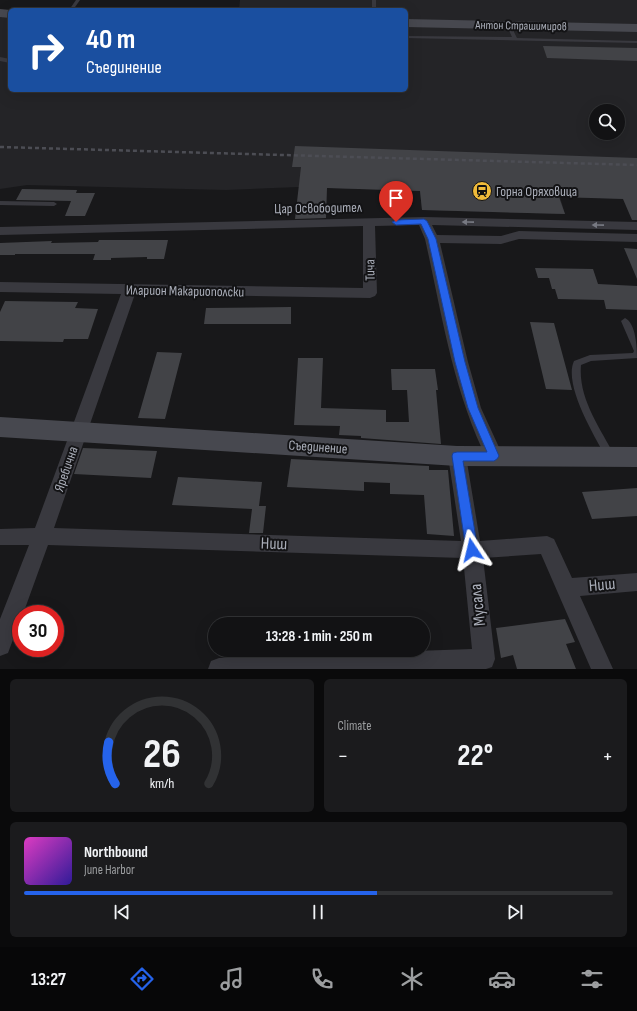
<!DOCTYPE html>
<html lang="en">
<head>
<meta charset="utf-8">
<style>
  :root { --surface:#121214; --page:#1b1b1d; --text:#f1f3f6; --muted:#9c9ea0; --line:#313234; --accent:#2563eb }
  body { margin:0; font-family:"Sofia Sans Condensed",sans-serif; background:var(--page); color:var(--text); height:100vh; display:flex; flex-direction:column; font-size:15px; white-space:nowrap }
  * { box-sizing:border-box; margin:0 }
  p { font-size:13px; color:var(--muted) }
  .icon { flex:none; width:22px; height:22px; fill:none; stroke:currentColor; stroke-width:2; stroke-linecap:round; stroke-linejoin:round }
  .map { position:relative; height:669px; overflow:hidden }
  .sheet { display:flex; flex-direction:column; gap:10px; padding:10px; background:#0a0a0b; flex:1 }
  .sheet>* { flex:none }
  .guide { position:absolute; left:8px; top:8px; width:400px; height:84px; border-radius:6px; box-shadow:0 4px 16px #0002,0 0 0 1px var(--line); background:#1a4fa0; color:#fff; overflow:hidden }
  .tools { position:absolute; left:589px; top:104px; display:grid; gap:8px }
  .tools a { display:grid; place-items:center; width:36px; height:36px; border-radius:50%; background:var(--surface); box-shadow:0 4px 16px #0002,0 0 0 1px var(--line); font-size:20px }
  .speed { position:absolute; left:12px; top:605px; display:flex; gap:8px; font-size:20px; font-weight:700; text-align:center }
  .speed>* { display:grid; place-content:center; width:52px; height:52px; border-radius:50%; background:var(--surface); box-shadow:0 4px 16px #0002,0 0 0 1px var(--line); line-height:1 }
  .speed .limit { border:6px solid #d22; background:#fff; color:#111 }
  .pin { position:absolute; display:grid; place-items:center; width:34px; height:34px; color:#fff; margin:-41px -17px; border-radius:50% 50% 50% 0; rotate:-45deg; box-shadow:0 0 4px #0007 }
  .pin .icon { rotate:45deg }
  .me { position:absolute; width:44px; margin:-22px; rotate:350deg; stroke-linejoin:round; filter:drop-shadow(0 0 3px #0008) }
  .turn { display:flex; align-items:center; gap:14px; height:84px; padding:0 12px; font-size:18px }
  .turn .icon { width:52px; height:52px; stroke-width:2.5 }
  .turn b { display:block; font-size:28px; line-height:34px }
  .big { font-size:30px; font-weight:700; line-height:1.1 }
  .sheet .widget { flex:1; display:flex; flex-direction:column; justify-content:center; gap:6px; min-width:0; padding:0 14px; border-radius:6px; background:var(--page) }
  .sheet .dial { align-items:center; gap:0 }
  .dial svg { height:104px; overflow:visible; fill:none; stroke:var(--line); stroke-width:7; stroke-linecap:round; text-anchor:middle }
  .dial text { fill:var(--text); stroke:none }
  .song { display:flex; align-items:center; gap:12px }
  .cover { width:48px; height:48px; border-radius:6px; background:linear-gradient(135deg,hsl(310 70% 55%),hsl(250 70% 35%)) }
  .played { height:4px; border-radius:2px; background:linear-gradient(90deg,var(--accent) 60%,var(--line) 60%) }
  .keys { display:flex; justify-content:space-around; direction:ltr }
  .heat { display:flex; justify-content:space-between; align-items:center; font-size:22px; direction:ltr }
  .sheet .tiles { flex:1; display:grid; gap:10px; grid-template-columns:1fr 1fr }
  .widget:last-child { grid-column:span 2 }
  .trip { position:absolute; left:208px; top:617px; width:222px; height:40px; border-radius:20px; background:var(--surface); box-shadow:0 4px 16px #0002,0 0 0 1px var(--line); font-weight:700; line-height:40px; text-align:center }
  .menu { display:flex; height:64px; justify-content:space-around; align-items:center; background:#070708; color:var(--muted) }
  .menu .icon { width:28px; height:28px }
  .menu .current { color:var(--accent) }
  .menu b { font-size:18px; color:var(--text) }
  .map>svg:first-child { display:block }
  .built { fill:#242427; fill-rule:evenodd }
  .building { fill:#424347 }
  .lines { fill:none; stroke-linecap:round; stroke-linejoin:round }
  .lane { fill:#39393f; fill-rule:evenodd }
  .street { fill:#39393f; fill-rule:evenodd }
  .secondary { fill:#47484f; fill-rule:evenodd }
  .rail { stroke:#4c4d54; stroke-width:2.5; stroke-dasharray:4 3; stroke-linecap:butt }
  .oneway { fill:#777982 }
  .route { fill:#2563eb; stroke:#184099 }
  .labels { text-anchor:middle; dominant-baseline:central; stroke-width:4; stroke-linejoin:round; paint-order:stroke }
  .far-street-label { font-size:12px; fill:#aaaeb9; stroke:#131315 }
  .poi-label { font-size:14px; fill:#aaaeb9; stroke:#131315; text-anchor:start }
  .street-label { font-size:14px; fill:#aaaeb9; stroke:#131315 }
  .near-street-label { font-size:17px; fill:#aaaeb9; stroke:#131315 }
</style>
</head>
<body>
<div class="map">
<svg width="637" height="669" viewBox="0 0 637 669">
  <rect width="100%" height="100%" fill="#18181a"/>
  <path class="built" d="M240 0H637V199L560 197 565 214 422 210 420 191 298 187 226 190 27 185 0 189V13H10V90H406V10H239ZM596 111H618V133H596Z"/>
  <path class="building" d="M543 46 637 48V61L547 58Z
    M295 146 637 158V220H632L623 199 559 197 565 214 422 210 420 191 327 188 326 218 295 219 301 167H292Z
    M22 189 77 190 76 193H95L85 216H65L71 201 16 200Z
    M99 240H168L164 259H147V257L111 258V260H93L95 254H15V255H0V243L52 241 51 243 98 242Z
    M624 248 637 249V279Z
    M535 268 593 269 598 284 637 286V310L606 309 604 300 558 299 555 289H552L549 278H538Z
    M5 301 78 302 75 308 98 309 88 339H64L63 342 0 341V312Z
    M291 307V324H204L206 308Z
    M530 322 554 323 572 390 546 389Z
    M157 352 182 353 165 419 138 418Z
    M298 358H323L321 408 386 410V422H409L407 390H392L391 369H435L438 390H436L441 444 361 438V436L339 435 340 426 294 425Z
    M83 448 157 451 151 478 74 474Z
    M291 459 429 466V470H448L454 536 427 534 424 495 390 494V483L364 482V491L287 487Z
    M178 477 262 482 259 506H266L263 533H249L252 509 172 505Z
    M637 488V516L592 519 582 492Z
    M565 619 575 642 566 644 576 669H517L513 655 501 658 496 628Z"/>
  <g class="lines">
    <path class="lane" d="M76 0H80L73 10H69Z
      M372 0H376V10H372Z
      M509 25 511 26 517 38 637 41V43L406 38V36L512 37 507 26Z
      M0 57 10 59V63L0 61Z
      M0 201 54 202 57 204 54 206 0 205Z
      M625 318C636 323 637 348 637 358L591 361 581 365C578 398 600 428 615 456L613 459 610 460 607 459C595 437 563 385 574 361L590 355 633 353 634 351 621 321Z"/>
    <path class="street" d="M424 217 637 222V230L432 225 437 235 501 236 519 231 637 234V242L519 239 501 244 440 243 468 362 481 408 503 456 500 461 494 463 488 461C453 392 442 314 425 239L419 225 375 226 377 293 375 296 370 298 135 294 54 528 461 541 448 456 451 451 457 449 463 451 466 456 480 541 547 536 554 539 572 578 637 573V591L580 596 613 669H591L541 554 483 558 495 659 492 667 486 669H208L211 661 219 658 472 649 463 558 48 545 23 614H21V618L8 653 0 656V619L29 545H0V529L35 528 121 294 0 292V282L363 288V226L0 235V227Z"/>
    <path class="secondary" d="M0 9 10 10V18L0 17Z
      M406 19 637 24V32L406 27Z
      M0 417 457 446 637 447V467L457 466 0 437Z"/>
    <path class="rail" d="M0 147 637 165"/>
  </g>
  <defs><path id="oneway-solid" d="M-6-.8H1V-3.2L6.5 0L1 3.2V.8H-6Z"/></defs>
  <g class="oneway">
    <use href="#oneway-solid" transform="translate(468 222) rotate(-179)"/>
    <use href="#oneway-solid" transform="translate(598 225) rotate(-179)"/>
  </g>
  <path class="route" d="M424 219 427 221 436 239 465 362 478 408 499 456 497 459 494 461H463L478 550 476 553 472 555 468 553 466 550 452 456 453 453 457 452H487L468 408 455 362 428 239 421 224 396 225 392 222 396 220Z"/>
  <defs>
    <symbol id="station-disc" viewBox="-11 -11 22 22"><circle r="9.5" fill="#f0bb3a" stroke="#131315"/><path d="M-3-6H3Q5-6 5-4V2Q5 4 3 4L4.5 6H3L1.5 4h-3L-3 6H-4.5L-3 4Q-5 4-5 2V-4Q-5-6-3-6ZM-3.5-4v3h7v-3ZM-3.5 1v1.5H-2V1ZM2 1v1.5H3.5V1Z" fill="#111"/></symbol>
  </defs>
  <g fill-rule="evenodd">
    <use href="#station-disc" x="471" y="180" width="22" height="22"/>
  </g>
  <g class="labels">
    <g class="far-street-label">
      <text transform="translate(521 26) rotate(1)">Антон Страшимиров</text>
    </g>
    <g class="poi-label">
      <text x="496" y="191">Горна Оряховица</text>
    </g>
    <g class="street-label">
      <text transform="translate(318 208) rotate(-1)">Цар Освободител</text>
      <text transform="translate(370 270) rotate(-91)">Тича</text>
      <text transform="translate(185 291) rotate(1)">Иларион Макариополски</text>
      <text transform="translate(318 447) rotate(4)">Съединение</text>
      <text transform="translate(66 469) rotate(-71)">Яребична</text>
    </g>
    <g class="near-street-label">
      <text transform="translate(274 544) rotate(2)">Ниш</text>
      <text transform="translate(602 585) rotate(-5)">Ниш</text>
      <text transform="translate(478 605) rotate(-96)">Мусала</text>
    </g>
  </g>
</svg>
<div class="tools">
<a><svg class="icon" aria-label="search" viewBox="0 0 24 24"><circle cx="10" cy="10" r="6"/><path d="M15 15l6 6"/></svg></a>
</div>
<div class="speed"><div class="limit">30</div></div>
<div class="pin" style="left:396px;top:222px;background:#d93025"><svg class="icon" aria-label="arrive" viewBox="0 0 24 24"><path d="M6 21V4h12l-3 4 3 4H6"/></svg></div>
<svg class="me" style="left:472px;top:550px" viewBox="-20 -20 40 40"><path d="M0-17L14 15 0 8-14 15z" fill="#2563eb" stroke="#fff" stroke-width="4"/></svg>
<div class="trip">13:28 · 1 min · 250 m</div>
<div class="guide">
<div class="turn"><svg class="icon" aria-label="right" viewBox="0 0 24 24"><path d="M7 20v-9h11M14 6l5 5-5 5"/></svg><div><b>40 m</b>Съединение</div></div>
</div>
</div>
<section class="sheet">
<div class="tiles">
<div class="widget dial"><svg viewBox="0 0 100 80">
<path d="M14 69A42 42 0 1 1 86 69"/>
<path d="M14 69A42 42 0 0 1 9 37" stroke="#2563eb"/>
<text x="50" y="56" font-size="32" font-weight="700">26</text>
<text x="50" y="72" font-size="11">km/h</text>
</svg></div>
<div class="widget"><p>Climate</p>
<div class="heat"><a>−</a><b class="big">22°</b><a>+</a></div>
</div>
<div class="widget">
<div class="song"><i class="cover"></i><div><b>Northbound</b><p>June Harbor</p></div></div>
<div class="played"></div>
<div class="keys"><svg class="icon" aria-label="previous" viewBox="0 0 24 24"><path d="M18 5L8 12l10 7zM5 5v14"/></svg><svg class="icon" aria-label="pause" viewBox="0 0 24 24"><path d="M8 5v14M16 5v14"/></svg><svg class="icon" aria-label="next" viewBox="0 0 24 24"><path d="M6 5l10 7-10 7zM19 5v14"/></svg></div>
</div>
</div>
</section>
<nav class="menu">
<b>13:27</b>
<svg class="icon current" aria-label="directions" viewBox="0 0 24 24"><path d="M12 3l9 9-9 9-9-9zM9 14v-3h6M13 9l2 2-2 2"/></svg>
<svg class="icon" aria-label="music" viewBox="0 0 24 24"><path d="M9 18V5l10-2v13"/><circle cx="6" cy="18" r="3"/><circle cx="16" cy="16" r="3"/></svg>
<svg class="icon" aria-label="phone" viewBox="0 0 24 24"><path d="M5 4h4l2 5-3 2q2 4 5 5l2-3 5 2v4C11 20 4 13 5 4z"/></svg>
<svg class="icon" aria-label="climate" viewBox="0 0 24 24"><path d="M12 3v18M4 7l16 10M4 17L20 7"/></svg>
<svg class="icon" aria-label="car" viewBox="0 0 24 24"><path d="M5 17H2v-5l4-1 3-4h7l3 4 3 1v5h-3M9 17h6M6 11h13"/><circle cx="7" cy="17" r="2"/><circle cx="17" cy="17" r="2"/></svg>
<svg class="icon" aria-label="filters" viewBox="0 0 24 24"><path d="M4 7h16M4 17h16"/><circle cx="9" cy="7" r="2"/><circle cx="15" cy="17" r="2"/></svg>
</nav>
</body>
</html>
